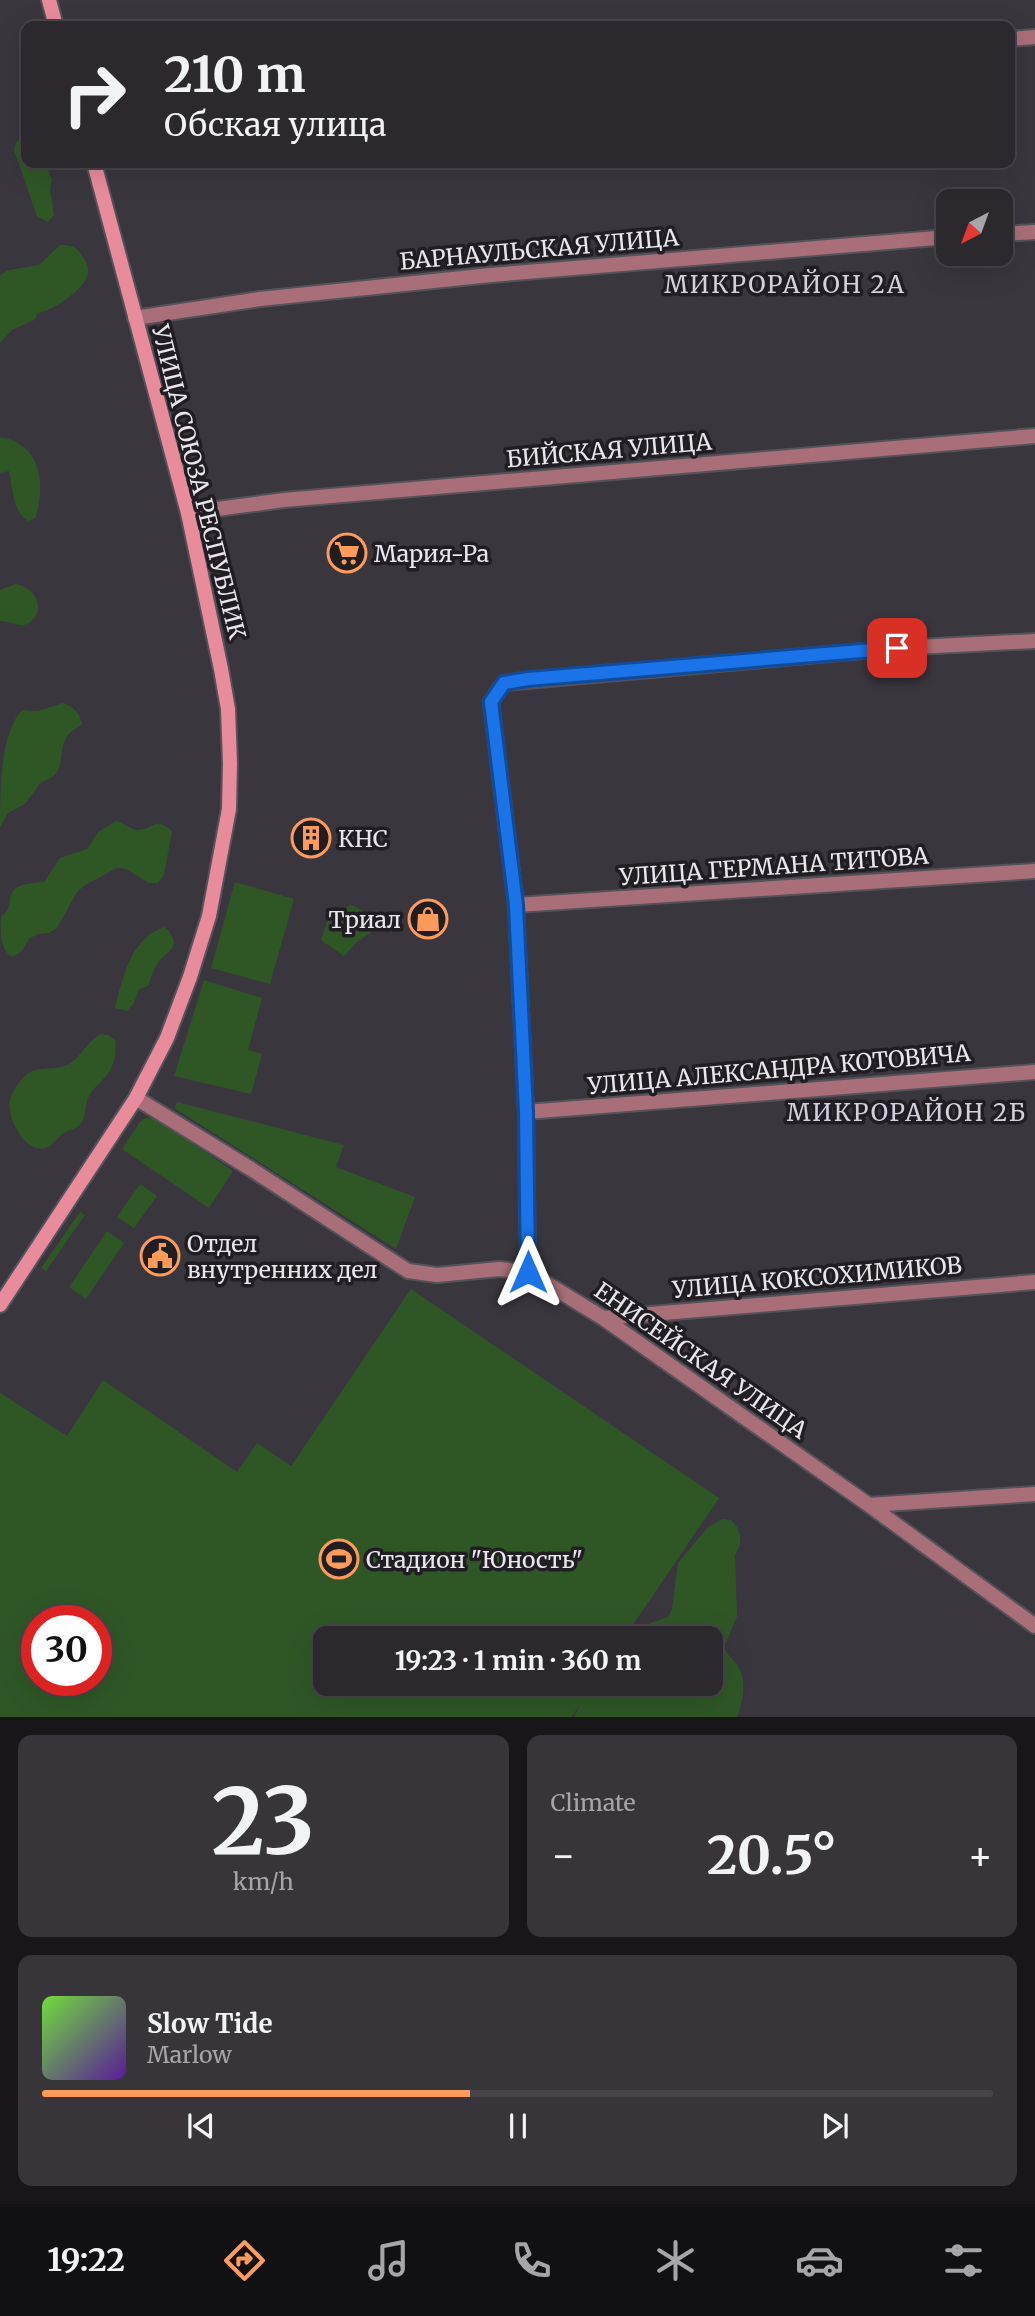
<!DOCTYPE html>
<html lang="en">
<head>
<meta charset="utf-8">
<style>
  :root { --surface:#2b282e; --page:#37343a; --text:#f1f3f6; --muted:#a6a6aa; --line:#47444a; --accent:#ff9b5a }
  body { margin:0; font-family:Merriweather,serif; background:var(--page); color:var(--text); height:100vh; display:flex; flex-direction:column; font-size:26px; white-space:nowrap }
  * { box-sizing:border-box; margin:0 }
  p { font-size:23px; color:var(--muted) }
  .icon { flex:none; width:38px; height:38px; fill:none; stroke:currentColor; stroke-width:2; stroke-linecap:round; stroke-linejoin:round }
  .map { position:relative; height:1717px; overflow:hidden }
  .drawer { display:flex; flex-direction:column; gap:18px; padding:18px; background:#181619; flex:1 }
  .drawer>* { flex:none }
  .banner { position:absolute; left:21px; top:21px; width:994px; height:147px; border-radius:14px; box-shadow:0 7px 28px #0002,0 0 0 2px var(--line); background:#2b282e; color:var(--text); overflow:hidden }
  .needle { width:46px; rotate:221deg }
  .fabs { position:absolute; left:936px; top:189px; display:grid; gap:14px }
  .fabs a { display:grid; place-items:center; width:77px; height:77px; border-radius:14px; background:var(--surface); box-shadow:0 7px 28px #0002,0 0 0 2px var(--line); font-size:35px }
  .speed { position:absolute; left:21px; top:1605px; display:flex; gap:14px; font-size:35px; font-weight:700; text-align:center }
  .speed>* { display:grid; place-content:center; width:91px; height:91px; border-radius:50%; background:var(--surface); box-shadow:0 7px 28px #0002,0 0 0 2px var(--line); line-height:1 }
  .speed .limit { border:10px solid #d22; background:#fff; color:#111 }
  .pin { position:absolute; display:grid; place-items:center; width:60px; height:60px; color:#fff; margin:-30px; border-radius:14px; box-shadow:0 4px 10px #0006 }
  .me { position:absolute; width:77px; margin:-38px; rotate:0deg; stroke-linejoin:round; filter:drop-shadow(0 0 5px #0008) }
  .turn { display:flex; align-items:center; gap:24px; height:147px; padding:0 28px; font-size:32px }
  .turn .icon { width:91px; height:91px; stroke-width:2.5 }
  .turn b { display:block; font-size:49px; line-height:60px }
  .big { font-size:52px; font-weight:700; line-height:1.1 }
  .drawer .tile { flex:1; display:flex; flex-direction:column; justify-content:center; gap:10px; min-width:0; padding:0 24px; border-radius:14px; background:var(--page) }
  .drawer .dial { align-items:center; gap:0 }
  .dial b { font-size:91px; line-height:1 }
  .song { display:flex; align-items:center; gap:21px }
  .cover { width:84px; height:84px; border-radius:10px; background:linear-gradient(135deg,hsl(100 70% 55%),hsl(270 70% 35%)) }
  .played { height:7px; border-radius:4px; background:linear-gradient(90deg,var(--accent) 45%,var(--line) 45%) }
  .keys { display:flex; justify-content:space-around; direction:ltr }
  .heat { display:flex; justify-content:space-between; align-items:center; font-size:38px; direction:ltr }
  .drawer .tiles { flex:1; display:grid; gap:18px; grid-template-columns:1fr 1fr }
  .tile:last-child { grid-column:span 2 }
  .trip { position:absolute; left:313px; top:1626px; width:410px; height:70px; border-radius:14px; background:var(--surface); box-shadow:0 7px 28px #0002,0 0 0 2px var(--line); font-weight:700; line-height:70px; text-align:center }
  .dock { display:flex; height:112px; justify-content:space-around; align-items:center; background:#111012; color:var(--muted) }
  .dock .icon { width:49px; height:49px }
  .dock .selected { color:var(--accent) }
  .dock b { font-size:32px; color:var(--text) }
  .map>svg:first-child { display:block }
  .green { fill:#2f5726; fill-rule:evenodd }
  .lines { fill:none; stroke-linecap:round; stroke-linejoin:round }
  .street-casing { stroke:#55525a; stroke-width:18 }
  .secondary-casing { stroke:#55525a; stroke-width:18 }
  .street { stroke:#a96f78; stroke-width:14 }
  .secondary { stroke:#e88c9c; stroke-width:14 }
  .route-casing { stroke:#114b97; stroke-width:18 }
  .route { stroke:#1a73e8; stroke-width:12 }
  .labels { text-anchor:middle; dominant-baseline:central; stroke-width:7; stroke-linejoin:round; paint-order:stroke }
  .street-label { font-size:23px; fill:#e9e7ed; stroke:#201e22 }
  .poi-label { font-size:23px; fill:#e9e7ed; stroke:#201e22; text-anchor:start }
  .neighbourhood-label { font-size:24px; letter-spacing:2px; fill:#d4d0db; stroke:#201e22 }
</style>
</head>
<body>
<div class="map">
<svg width="1035" height="1718" viewBox="0 0 1035 1718">
  <rect width="100%" height="100%" fill="#39363e"/>
  <path class="green" d="M26 136V163H45L52 180 50 189 54 215 48 222 37 216 14 150 16 142Z
    M60 245C72 245 77 247 83 257 86 262 89 267 88 273 86 289 52 311 38 313L34 320 12 330 0 343V275L9 270 39 265Z
    M0 438C7 438 10 439 16 442 44 457 43 489 36 517L29 521C12 513 13 488 9 471L0 473Z
    M16 584C38 588 47 613 27 624 19 628 9 620 0 621V590Z
    M63 703C75 708 79 712 82 724 78 727 71 731 68 735 55 752 70 774 41 782L25 804 8 813 0 827C0 792 0 733 22 710L38 711Z
    M116 821C124 822 130 830 138 830 155 829 154 816 172 831L164 875 158 883H149L126 869 117 868 85 885 77 892 57 928 49 933 38 934 30 938 21 952 12 957C0 950 0 931 1 918 3 914 7 912 8 908 11 901 8 894 16 888 24 883 35 883 44 882L60 858 87 849 98 832Z
    M235 882 294 899 270 984 211 968Z
    M350 905C365 909 368 918 373 931L357 942 344 956 321 940 327 922Z
    M165 927C185 948 166 950 157 964 153 970 151 979 148 986L139 989 134 1003 127 1011 115 1008C123 977 131 937 165 927Z
    M204 980 262 998 248 1050 262 1054 251 1094 174 1076Z
    M100 1034 108 1035 116 1040C115 1048 116 1058 112 1066 108 1078 95 1085 89 1096 84 1105 87 1118 79 1126 75 1129 68 1130 64 1133 59 1136 54 1144 48 1147 26 1157 6 1117 10 1100 12 1093 18 1082 24 1077 36 1064 55 1072 69 1064 79 1059 87 1042 100 1034Z
    M177 1102 344 1145 336 1167 415 1197 396 1249 174 1108Z
    M146 1118H155L233 1171 209 1208 122 1149 140 1122Z
    M140 1184 157 1196 134 1228 117 1217Z
    M80 1212 85 1215 46 1271 41 1268Z
    M107 1231 124 1243 86 1299 69 1287Z
    M411 1289 719 1498 624 1638H326V1684H710V1638H634L648 1624 668 1617 672 1609 678 1563 708 1527 723 1519 731 1520 737 1527 740 1536V1545L735 1555 737 1616 724 1647C727 1655 733 1659 738 1666 747 1681 743 1702 737 1717H574L581 1703 571 1718 0 1717V1393L67 1436 103 1380 237 1472 257 1443 291 1466ZM37 1620H96V1680H37Z"/>
  <g class="lines">
    <defs>
      <path id="street" d="M1010 39 1035 37
        M1001 234 1035 232
        M135 318 260 299 491 275 948 237
        M188 513 284 500 1035 436
        M516 905 1035 871
        M136 1098 251 1169 408 1271 437 1275 499 1269 528 1272 603 1318 869 1505 1035 1626
        M526 1112 1035 1072
        M528 1272 526 1112 516 905 491 702 504 683 897 648 1035 641
        M603 1318 1035 1282
        M869 1505 1035 1494"/>
      <path id="secondary" d="M49 0 56 26
        M0 1305 136 1098 167 1038 190 977 209 916 229 809 230 763 228 709 221 669 188 513 94 163"/>
    </defs>
    <use href="#street" class="street-casing"/>
    <use href="#secondary" class="secondary-casing"/>
    <use href="#street" class="street"/>
    <use href="#secondary" class="secondary"/>
  </g>
  <g class="lines">
    <defs>
      <path id="route" d="M528 1272 526 1112 516 905 491 702 504 683 528 679 897 648"/>
    </defs>
    <use href="#route" class="route-casing"/>
    <use href="#route" class="route"/>
  </g>
  <defs>
    <symbol id="supermarket-ring" viewBox="-11 -11 22 22"><circle r="9.5" fill="#201e22" stroke="#ff9b5a" stroke-width="1.5"/><path d="M-6-5.5h2.5l.6 2H6L4.5 2H-2.5L-4.4-4H-6ZM-1.5 3.2a1.3 1.3 0 1 0 .1 0ZM3 3.2a1.3 1.3 0 1 0 .1 0Z" fill="#ff9b5a"/></symbol>
    <symbol id="building-ring" viewBox="-11 -11 22 22"><circle r="9.5" fill="#201e22" stroke="#ff9b5a" stroke-width="1.5"/><path d="M-4-6H4V6H1V3H-1V6H-4ZM-2.5-4.3h1.7v1.8h-1.7ZM.8-4.3h1.7v1.8H.8ZM-2.5-1h1.7V.8h-1.7ZM.8-1h1.7V.8H.8Z" fill="#ff9b5a"/></symbol>
    <symbol id="shop-ring" viewBox="-11 -11 22 22"><circle r="9.5" fill="#201e22" stroke="#ff9b5a" stroke-width="1.5"/><path d="M-5-2.5h2.3a2.7 3.5 0 0 1 5.4 0H5L5.5 6h-11ZM-1.5-2.5h3a1.5 2.3 0 0 0-3 0Z" fill="#ff9b5a"/></symbol>
    <symbol id="civic-ring" viewBox="-11 -11 22 22"><circle r="9.5" fill="#201e22" stroke="#ff9b5a" stroke-width="1.5"/><path d="M-.6-6.5H3V-4.5H.6V-3L4-1V1h2V6H-6V1h2V-1L-.6-3ZM-1.2 2.5V6h2.4V2.5Z" fill="#ff9b5a"/></symbol>
    <symbol id="stadium-ring" viewBox="-11 -11 22 22"><circle r="9.5" fill="#201e22" stroke="#ff9b5a" stroke-width="1.5"/><path d="M0-5a6.5 5 0 1 0 0 10a6.5 5 0 1 0 0-10ZM-3.5-1.8h7v3.6h-7Z" fill="#ff9b5a"/></symbol>
  </defs>
  <g fill-rule="evenodd">
    <use href="#supermarket-ring" x="325" y="531" width="44" height="44"/>
    <use href="#building-ring" x="289" y="816" width="44" height="44"/>
    <use href="#shop-ring" x="406" y="897" width="44" height="44"/>
    <use href="#civic-ring" x="138" y="1234" width="44" height="44"/>
    <use href="#stadium-ring" x="317" y="1537" width="44" height="44"/>
  </g>
  <g class="labels">
    <g class="street-label">
      <text transform="translate(539 249) rotate(-5)">БАРНАУЛЬСКАЯ УЛИЦА</text>
      <text transform="translate(609 450) rotate(-5)">БИЙСКАЯ УЛИЦА</text>
      <text transform="translate(199 482) rotate(76)">УЛИЦА СОЮЗА РЕСПУБЛИК</text>
      <text transform="translate(774 866) rotate(-4)">УЛИЦА ГЕРМАНА ТИТОВА</text>
      <text transform="translate(779 1069) rotate(-5)">УЛИЦА АЛЕКСАНДРА КОТОВИЧА</text>
      <text transform="translate(817 1277) rotate(-5)">УЛИЦА КОКСОХИМИКОВ</text>
      <text transform="translate(701 1360) rotate(35)">ЕНИСЕЙСКАЯ УЛИЦА</text>
    </g>
    <g class="poi-label">
      <text x="374" y="553">Мария-Ра</text>
      <text x="338" y="838">КНС</text>
      <text x="401" y="919" text-anchor="end">Триал</text>
      <text x="187" y="1243">Отдел<tspan x="187" dy="26">внутренних дел</tspan></text>
      <text x="366" y="1559">Стадион "Юность"</text>
    </g>
    <g class="neighbourhood-label">
      <text x="785" y="284">МИКРОРАЙОН 2А</text>
      <text x="907" y="1112">МИКРОРАЙОН 2Б</text>
    </g>
  </g>
</svg>
<div class="fabs">
<a><svg class="needle" viewBox="-14 -14 28 28"><path d="M0-13l5 13h-10z" fill="#e53935"/><path d="M0 13l5-13h-10z" fill="#a6a6aa"/></svg></a>
</div>
<div class="speed"><div class="limit">30</div></div>
<div class="pin" style="left:897px;top:648px;background:#d93025"><svg class="icon" aria-label="arrive" viewBox="0 0 24 24"><path d="M6 21V4h12l-3 4 3 4H6"/></svg></div>
<svg class="me" style="left:528px;top:1272px" viewBox="-20 -20 40 40"><path d="M0-17L14 15 0 8-14 15z" fill="#1a73e8" stroke="#fff" stroke-width="4"/></svg>
<div class="trip">19:23 · 1 min · 360 m</div>
<div class="banner">
<div class="turn"><svg class="icon" aria-label="right" viewBox="0 0 24 24"><path d="M7 20v-9h11M14 6l5 5-5 5"/></svg><div><b>210 m</b>Обская улица</div></div>
</div>
</div>
<section class="drawer">
<div class="tiles">
<div class="tile dial"><b>23</b><p>km/h</p></div>
<div class="tile"><p>Climate</p>
<div class="heat"><a>−</a><b class="big">20.5°</b><a>+</a></div>
</div>
<div class="tile">
<div class="song"><i class="cover"></i><div><b>Slow Tide</b><p>Marlow</p></div></div>
<div class="played"></div>
<div class="keys"><svg class="icon" aria-label="previous" viewBox="0 0 24 24"><path d="M18 5L8 12l10 7zM5 5v14"/></svg><svg class="icon" aria-label="pause" viewBox="0 0 24 24"><path d="M8 5v14M16 5v14"/></svg><svg class="icon" aria-label="next" viewBox="0 0 24 24"><path d="M6 5l10 7-10 7zM19 5v14"/></svg></div>
</div>
</div>
</section>
<nav class="dock">
<b>19:22</b>
<svg class="icon selected" aria-label="directions" viewBox="0 0 24 24"><path d="M12 3l9 9-9 9-9-9zM9 14v-3h6M13 9l2 2-2 2"/></svg>
<svg class="icon" aria-label="music" viewBox="0 0 24 24"><path d="M9 18V5l10-2v13"/><circle cx="6" cy="18" r="3"/><circle cx="16" cy="16" r="3"/></svg>
<svg class="icon" aria-label="phone" viewBox="0 0 24 24"><path d="M5 4h4l2 5-3 2q2 4 5 5l2-3 5 2v4C11 20 4 13 5 4z"/></svg>
<svg class="icon" aria-label="climate" viewBox="0 0 24 24"><path d="M12 3v18M4 7l16 10M4 17L20 7"/></svg>
<svg class="icon" aria-label="car" viewBox="0 0 24 24"><path d="M5 17H2v-5l4-1 3-4h7l3 4 3 1v5h-3M9 17h6M6 11h13"/><circle cx="7" cy="17" r="2"/><circle cx="17" cy="17" r="2"/></svg>
<svg class="icon" aria-label="filters" viewBox="0 0 24 24"><path d="M4 7h16M4 17h16"/><circle cx="9" cy="7" r="2"/><circle cx="15" cy="17" r="2"/></svg>
</nav>
</body>
</html>
